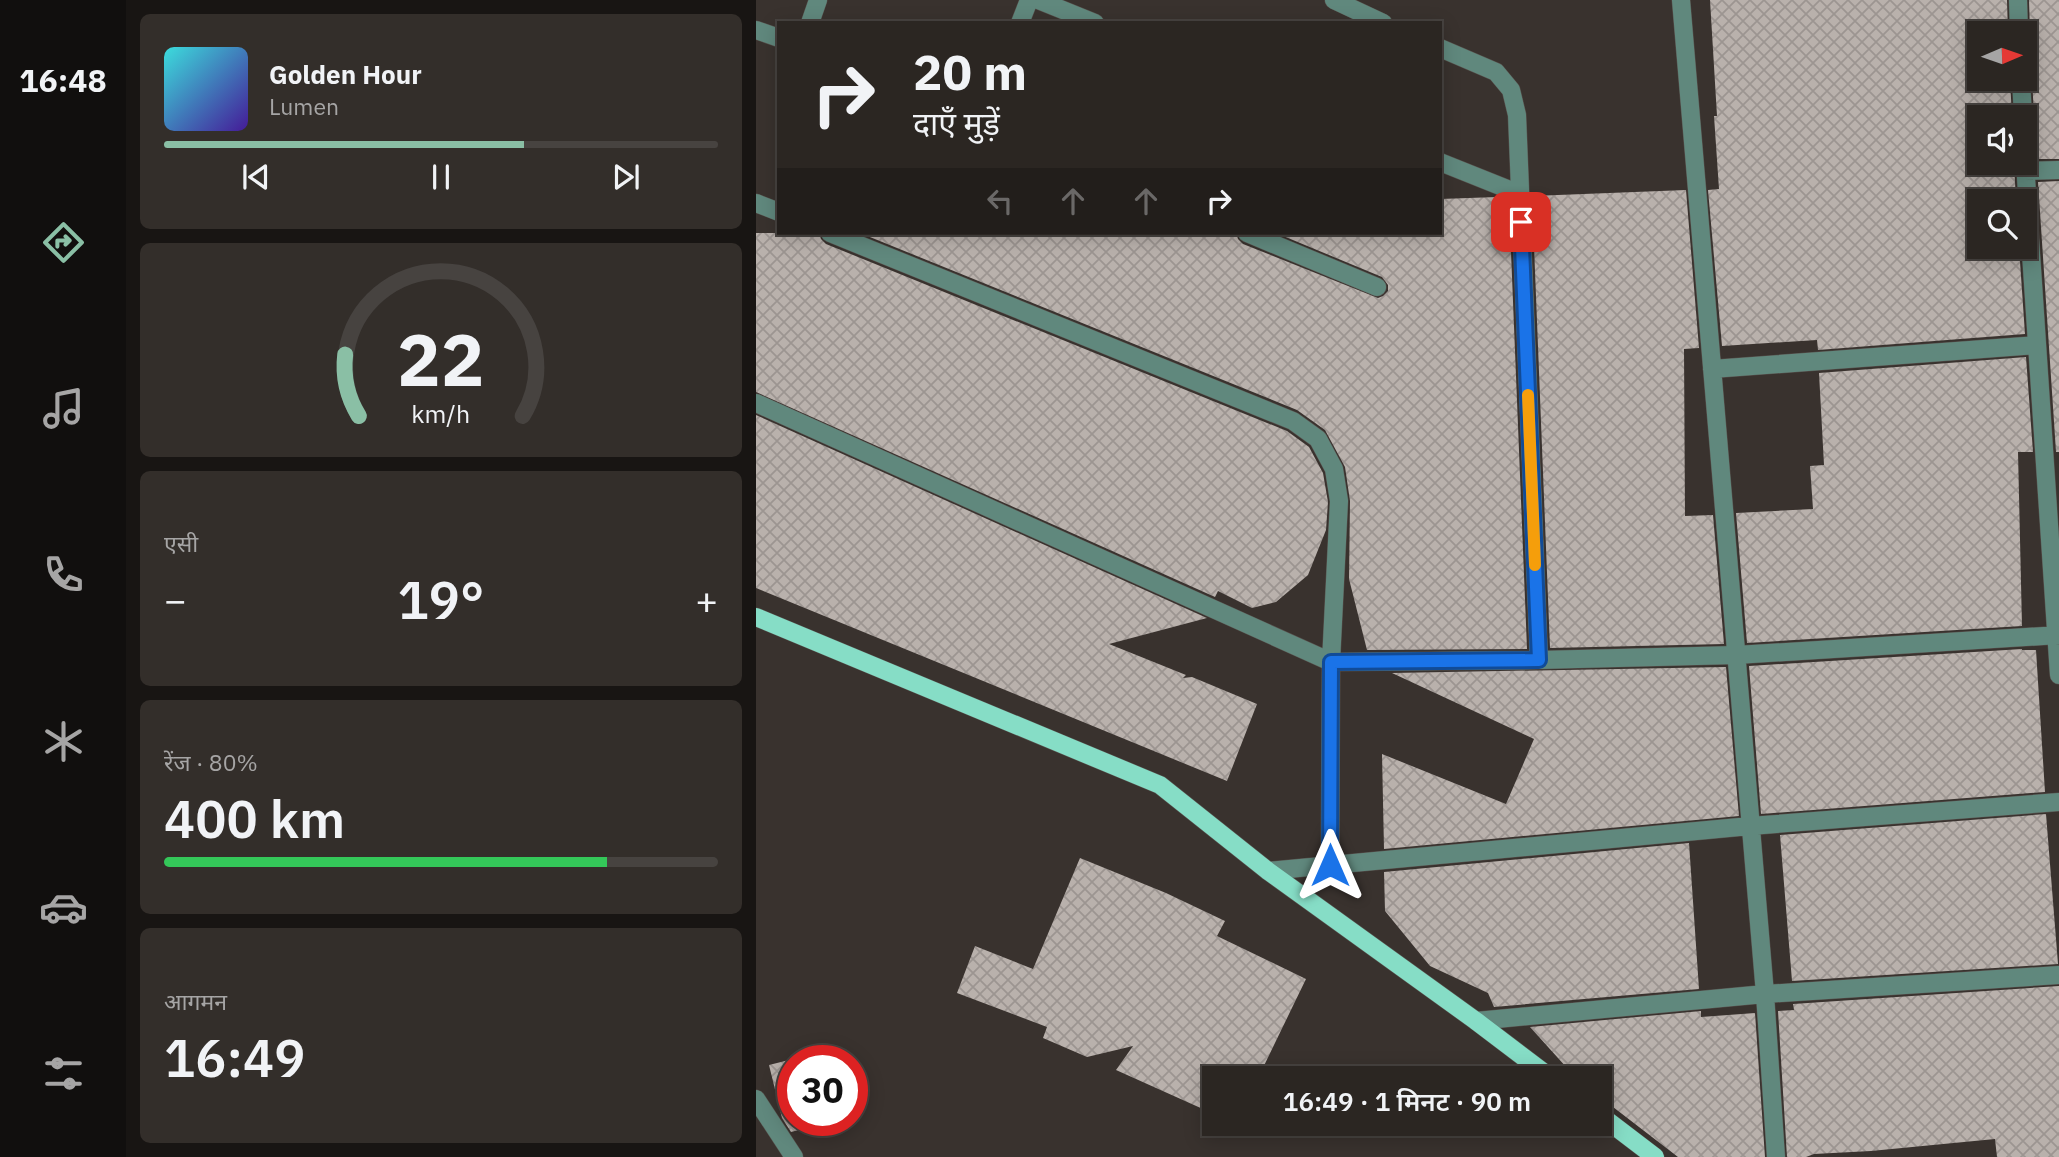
<!DOCTYPE html>
<html lang="hi">
<head>
<meta charset="utf-8">
<style>
  :root { --surface:#2b2622; --page:#332e2a; --text:#f1f3f6; --muted:#a6a5a5; --line:#474340; --accent:#8abfa5 }
  body { margin:0; font-family:"IBM Plex Sans","Noto Sans Devanagari",sans-serif; background:var(--page); color:var(--text); height:100vh; display:flex; flex-direction:column; font-size:26px; white-space:nowrap }
  * { box-sizing:border-box; margin:0 }
  p { font-size:23px; color:var(--muted) }
  .icon { flex:none; width:38px; height:38px; fill:none; stroke:currentColor; stroke-width:2; stroke-linecap:round; stroke-linejoin:round }
  .map { position:relative; flex:1; overflow:hidden }
  .panel { display:flex; flex-direction:column; gap:14px; padding:14px; background:#181513; width:630px }
  .panel>* { flex:none }
  .guide { position:absolute; left:21px; top:21px; width:665px; height:214px; border-radius:0px; box-shadow:0 4px 18px #0003,0 0 0 2px var(--line); background:#2b2622; color:var(--text); overflow:hidden }
  .needle { width:46px; rotate:88deg }
  .controls { position:absolute; left:1211px; top:21px; display:grid; gap:14px }
  .controls a { display:grid; place-items:center; width:70px; height:70px; border-radius:0px; background:var(--surface); box-shadow:0 4px 18px #0003,0 0 0 2px var(--line); font-size:35px }
  .speed { position:absolute; left:21px; top:1045px; display:flex; gap:14px; font-size:35px; font-weight:700; text-align:center }
  .speed>* { display:grid; place-content:center; width:91px; height:91px; border-radius:50%; background:var(--surface); box-shadow:0 4px 18px #0003,0 0 0 2px var(--line); line-height:1 }
  .speed .limit { border:10px solid #d22; background:#fff; color:#111 }
  .pin { position:absolute; display:grid; place-items:center; width:60px; height:60px; color:#fff; margin:-30px; border-radius:14px; box-shadow:0 4px 10px #0006 }
  .me { position:absolute; width:77px; margin:-38px; rotate:0deg; stroke-linejoin:round; filter:drop-shadow(0 0 5px #0008) }
  .turn { display:flex; align-items:center; gap:24px; height:147px; padding:0 21px; font-size:32px }
  .turn .icon { width:91px; height:91px; stroke-width:2.5 }
  .turn b { display:block; font-size:49px; line-height:60px }
  .lanes { display:flex; align-items:center; height:66px; padding:0 21px; background:#0003; justify-content:center; gap:35px; direction:ltr }
  .lanes .off { opacity:.35 }
  .big { font-size:52px; font-weight:600; line-height:1.1 }
  .panel .widget { flex:1; display:flex; flex-direction:column; justify-content:center; gap:10px; min-width:0; padding:0 24px; border-radius:10px; background:var(--page) }
  .panel .dial { align-items:center; gap:0 }
  .dial svg { height:182px; overflow:visible; fill:none; stroke:var(--line); stroke-width:7; stroke-linecap:round; text-anchor:middle }
  .dial text { fill:var(--text); stroke:none }
  .song { display:flex; align-items:center; gap:21px }
  .cover { width:84px; height:84px; border-radius:10px; background:linear-gradient(135deg,hsl(180 70% 55%),hsl(260 70% 35%)) }
  .played { height:7px; border-radius:4px; background:linear-gradient(90deg,var(--accent) 65%,var(--line) 65%) }
  .keys { display:flex; justify-content:space-around; direction:ltr }
  .heat { display:flex; justify-content:space-between; align-items:center; font-size:38px; direction:ltr }
  .charge { height:10px; border-radius:5px; background:linear-gradient(90deg,#34c759 80%,var(--line) 0) }
  .trip { position:absolute; left:446px; top:1066px; width:410px; height:70px; border-radius:0px; background:var(--surface); box-shadow:0 4px 18px #0003,0 0 0 2px var(--line); font-weight:600; line-height:70px; text-align:center }
  main { display:flex; flex:1; min-height:0 }
  .tabs { display:flex; flex-direction:column; width:126px; justify-content:space-around; align-items:center; background:#110f0e; color:var(--muted) }
  .tabs .icon { width:49px; height:49px }
  .tabs .on { color:var(--accent) }
  .tabs b { font-size:32px; color:var(--text) }
  .map>svg:first-child { display:block }
  .building { fill:url(#building-cross-hatch) }
  .lines { fill:none; stroke-linecap:round; stroke-linejoin:round }
  .minor-casing { stroke:#57514d; stroke-width:19 }
  .major-casing { stroke:#57514d; stroke-width:19 }
  .minor { stroke:#60887d; stroke-width:18 }
  .major { stroke:#86ddc6; stroke-width:18 }
  .route-casing { stroke:#114b97; stroke-width:18 }
  .route { stroke:#1a73e8; stroke-width:12 }
  .slow { stroke:#f59e0b; stroke-width:12 }
</style>
</head>
<body>
<main>
<nav class="tabs">
<b>16:48</b>
<svg class="icon on" aria-label="directions" viewBox="0 0 24 24"><path d="M12 3l9 9-9 9-9-9zM9 14v-3h6M13 9l2 2-2 2"/></svg>
<svg class="icon" aria-label="music" viewBox="0 0 24 24"><path d="M9 18V5l10-2v13"/><circle cx="6" cy="18" r="3"/><circle cx="16" cy="16" r="3"/></svg>
<svg class="icon" aria-label="phone" viewBox="0 0 24 24"><path d="M5 4h4l2 5-3 2q2 4 5 5l2-3 5 2v4C11 20 4 13 5 4z"/></svg>
<svg class="icon" aria-label="climate" viewBox="0 0 24 24"><path d="M12 3v18M4 7l16 10M4 17L20 7"/></svg>
<svg class="icon" aria-label="car" viewBox="0 0 24 24"><path d="M5 17H2v-5l4-1 3-4h7l3 4 3 1v5h-3M9 17h6M6 11h13"/><circle cx="7" cy="17" r="2"/><circle cx="17" cy="17" r="2"/></svg>
<svg class="icon" aria-label="filters" viewBox="0 0 24 24"><path d="M4 7h16M4 17h16"/><circle cx="9" cy="7" r="2"/><circle cx="15" cy="17" r="2"/></svg>
</nav>
<section class="panel">
<div class="widget">
<div class="song"><i class="cover"></i><div><b>Golden Hour</b><p>Lumen</p></div></div>
<div class="played"></div>
<div class="keys"><svg class="icon" aria-label="previous" viewBox="0 0 24 24"><path d="M18 5L8 12l10 7zM5 5v14"/></svg><svg class="icon" aria-label="pause" viewBox="0 0 24 24"><path d="M8 5v14M16 5v14"/></svg><svg class="icon" aria-label="next" viewBox="0 0 24 24"><path d="M6 5l10 7-10 7zM19 5v14"/></svg></div>
</div>
<div class="widget dial"><svg viewBox="0 0 100 80">
<path d="M14 69A42 42 0 1 1 86 69"/>
<path d="M14 69A42 42 0 0 1 8 42" stroke="#8abfa5"/>
<text x="50" y="56" font-size="32" font-weight="700">22</text>
<text x="50" y="72" font-size="11">km/h</text>
</svg></div>
<div class="widget"><p>एसी</p>
<div class="heat"><a>−</a><b class="big">19°</b><a>+</a></div>
</div>
<div class="widget"><p>रेंज · 80%</p><b class="big">400 km</b><div class="charge"></div></div>
<div class="widget"><p>आगमन</p><b class="big">16:49</b></div>
</section>
<div class="map">
<svg width="1303" height="1157" viewBox="0 0 1303 1157">
  <defs>
    <pattern id="building-cross-hatch" width="8" height="8" patternUnits="userSpaceOnUse" patternTransform="scale(1.75)"><rect width="8" height="8" fill="#b9b1ac"/><path d="M0 0l8 8M0 8l8-8" fill="none" stroke="#9c9591"/></pattern>
  </defs>
  <rect width="100%" height="100%" fill="#39322e"/>
  <path class="building" d="M954 0H1251L1252 33H1223V79H1254L1256 117H1223V163H1258L1260 201H1223V247H1263L1269 334 1062 350 1061 340 966 346 952 190 963 189 958 116H961Z
    M1273 0H1303V159H1279L1275 153 1269 152V128L1277 123 1278 116 1276 78 1274 72 1269 68V43L1273 39 1274 33Z
    M1303 181V452H1300L1282 182Z
    M930 190 943 348 928 349 929 516 957 515 968 644 794 648 776 196Z
    M741 197 753 202 771 649 611 650 593 579 594 501 589 467 569 430 541 410 104 233H480L482 239 487 244 622 298 627 296 632 291V285L626 277 520 233H684V199Z
    M0 233H63L65 239 70 244 531 431 553 447 567 473 572 502 570 530 552 575 520 602 496 608 462 591 459 597 0 392Z
    M1270 357 1277 452H1262L1266 626 991 643 980 513 1057 509 1054 466 1068 465 1063 373Z
    M0 415 451 618 353 644 430 675 427 678 436 677 501 704 471 781 0 588Z
    M1266 649V650H1280L1289 792 1005 814 993 666Z
    M970 667 983 816 628 849 626 754 750 804 778 739 636 673Z
    M1290 814 1302 964 1036 981 1024 835Z
    M933 843 943 989 738 1007 732 993 674 966 629 911 628 872Z
    M324 858 410 893 469 921 461 936 550 979 502 1078H458V1114L360 1070 377 1046 331 1057 287 1038 291 1027 201 993 219 946 277 969Z
    M1303 986V1157H1241L1239 1139 1115 1151 1058 1154 1050 1157H1031L1022 1011 1038 1010 1037 1004Z
    M945 1011V1017L999 1013 1009 1157H922L844 1097V1078H820L774 1027Z
    M85 1047 88 1060H37V1120H81L35 1132 26 1118 13 1065Z"/>
  <g class="lines">
    <defs>
      <path id="minor" d="M282 0 339 23
        M578 0 627 23
        M925 0 1009 994 1020 1157
        M1262 0 1263 33
        M54 23 62 0
        M264 23 273 0
        M0 30 23 38
        M684 48 740 72 755 90 761 115 783 660
        M1265 79 1267 117
        M684 162 764 194
        M1269 163 1303 675
        M1269 171 1303 170
        M0 203 23 212
        M74 233 537 421 562 439 578 469 583 501 575 662 574 865
        M491 233 621 287
        M956 369 1281 345
        M0 403 575 662 783 660 980 655 1303 635
        M512 871 994 826 1303 802
        M720 1021 1009 994 1303 975
        M0 1099 38 1157"/>
      <path id="major" d="M0 617 404 785 512 871 720 1021 795 1078
        M844 1115 899 1157"/>
    </defs>
    <use href="#minor" class="minor-casing"/>
    <use href="#major" class="major-casing"/>
    <use href="#minor" class="minor"/>
    <use href="#major" class="major"/>
  </g>
  <g class="lines">
    <defs>
      <path id="route" d="M574 865 575 662 783 660 765 222"/>
    </defs>
    <use href="#route" class="route-casing"/>
    <use href="#route" class="route"/>
    <path class="slow" d="M772 395 779 565"/>
  </g>
</svg>
<div class="controls">
<a><svg class="needle" viewBox="-14 -14 28 28"><path d="M0-13l5 13h-10z" fill="#e53935"/><path d="M0 13l5-13h-10z" fill="#a6a5a5"/></svg></a>
<a><svg class="icon" aria-label="sound" viewBox="0 0 24 24"><path d="M4 9h4l5-4v14l-5-4H4zM17 9q2 3 0 6"/></svg></a>
<a><svg class="icon" aria-label="search" viewBox="0 0 24 24"><circle cx="10" cy="10" r="6"/><path d="M15 15l6 6"/></svg></a>
</div>
<div class="speed"><div class="limit">30</div></div>
<div class="pin" style="left:765px;top:222px;background:#d93025"><svg class="icon" aria-label="arrive" viewBox="0 0 24 24"><path d="M6 21V4h12l-3 4 3 4H6"/></svg></div>
<svg class="me" style="left:574px;top:865px" viewBox="-20 -20 40 40"><path d="M0-17L14 15 0 8-14 15z" fill="#1a73e8" stroke="#fff" stroke-width="4"/></svg>
<div class="trip">16:49 · 1 मिनट · 90 m</div>
<div class="guide">
<div class="turn"><svg class="icon" aria-label="right" viewBox="0 0 24 24"><path d="M7 20v-9h11M14 6l5 5-5 5"/></svg><div><b>20 m</b>दाएँ मुड़ें</div></div>
<div class="lanes"><svg class="icon off" aria-label="left" viewBox="0 0 24 24"><path d="M17 20v-9H6M10 6l-5 5 5 5"/></svg><svg class="icon off" aria-label="ahead" viewBox="0 0 24 24"><path d="M12 20V5M6 11l6-6 6 6"/></svg><svg class="icon off" aria-label="ahead" viewBox="0 0 24 24"><path d="M12 20V5M6 11l6-6 6 6"/></svg><svg class="icon" aria-label="right" viewBox="0 0 24 24"><path d="M7 20v-9h11M14 6l5 5-5 5"/></svg></div>
</div>
</div>
</main>
</body>
</html>
